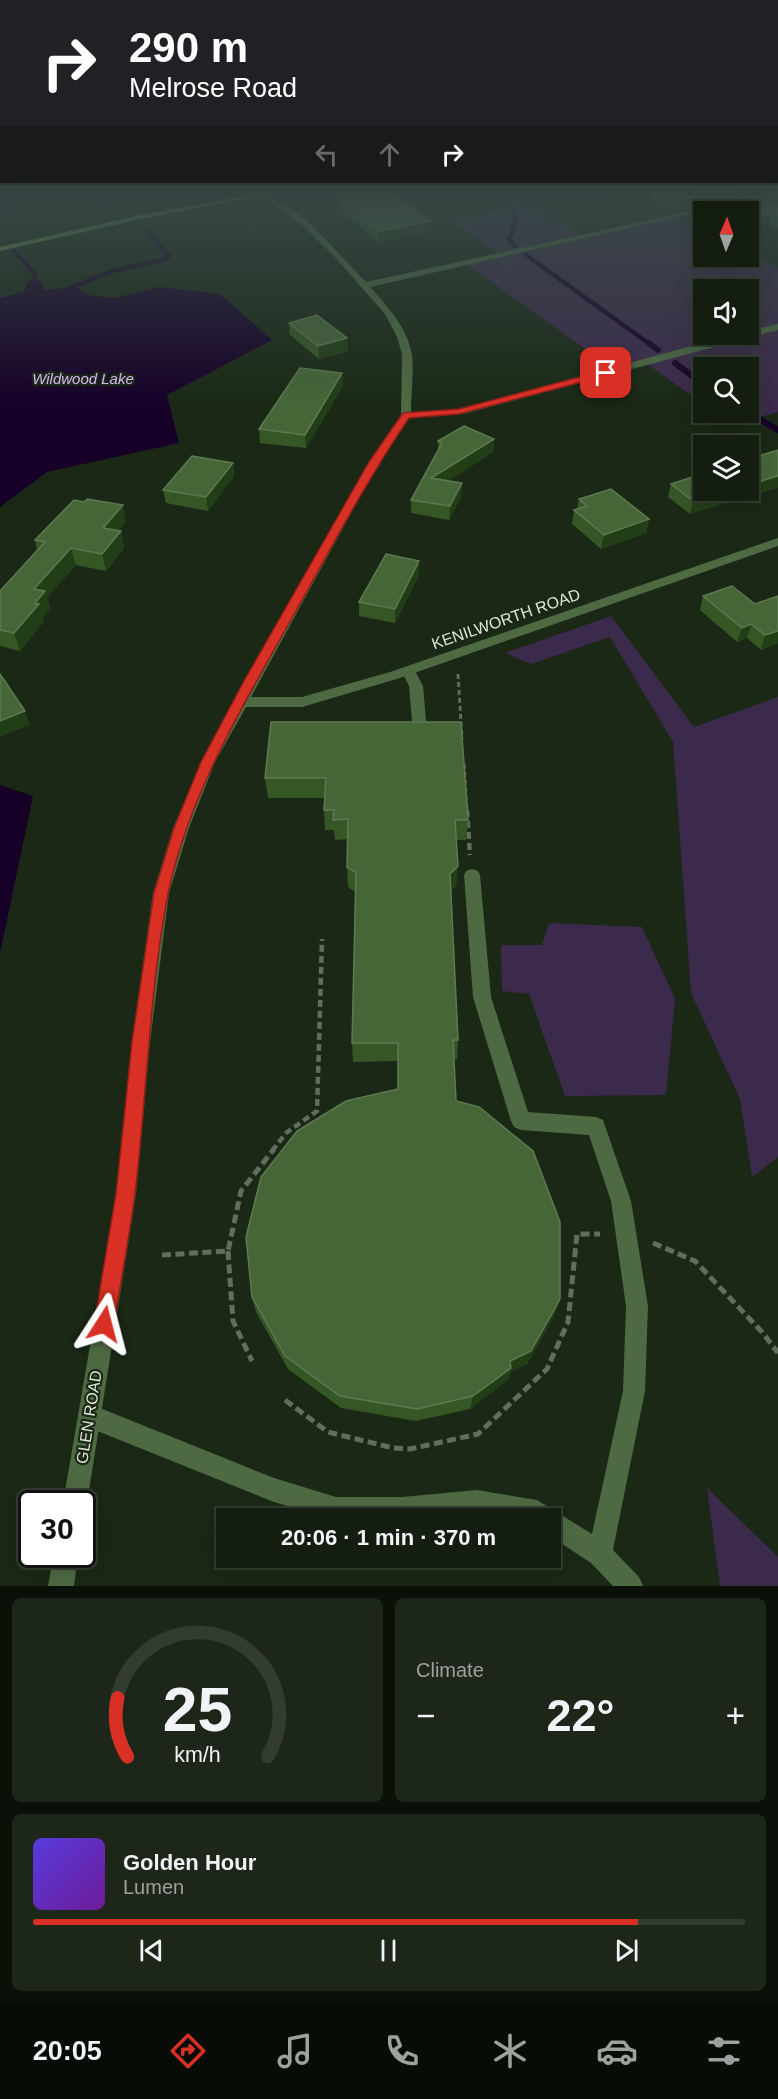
<!DOCTYPE html>
<html lang="en">
<head>
<meta charset="utf-8">
<style>
  :root { --surface:#141e10; --page:#1d2719; --text:#f1f3f6; --muted:#9da29f; --line:#333c30; --accent:#d93025 }
  body { margin:0; font-family:Arial,sans-serif; background:var(--page); color:var(--text); height:100vh; display:flex; flex-direction:column; font-size:22px; white-space:nowrap }
  * { box-sizing:border-box; margin:0 }
  p { font-size:20px; color:var(--muted) }
  .icon { flex:none; width:33px; height:33px; fill:none; stroke:currentColor; stroke-width:2; stroke-linecap:round; stroke-linejoin:round }
  .map { position:relative; height:1586px; overflow:hidden }
  .panel { display:flex; flex-direction:column; gap:12px; padding:12px; background:#0b1009; flex:1 }
  .panel>* { flex:none }
  .top-card { position:absolute; left:0px; top:0px; width:778px; height:183px; box-shadow:0 6px 24px #0002,0 0 0 2px var(--line); background:#202124; color:#fff; overflow:hidden }
  .needle { width:39px; rotate:2deg }
  .tools { position:absolute; left:693px; top:201px; display:grid; gap:12px }
  .tools a { display:grid; place-items:center; width:66px; height:66px; border-radius:0px; background:var(--surface); box-shadow:0 6px 24px #0002,0 0 0 2px var(--line); font-size:30px }
  .speed { position:absolute; left:18px; top:1490px; display:flex; gap:12px; font-size:30px; font-weight:700; text-align:center }
  .speed>* { display:grid; place-content:center; width:78px; height:78px; border-radius:50%; background:var(--surface); box-shadow:0 6px 24px #0002,0 0 0 2px var(--line); line-height:1 }
  .speed .limit { border:3px solid #111; border-radius:9px; background:#fff; color:#111 }
  .pin { position:absolute; display:grid; place-items:center; width:51px; height:51px; color:#fff; margin:-26px; border-radius:12px; box-shadow:0 3px 9px #0006 }
  .me { position:absolute; width:66px; margin:-33px; rotate:9deg; stroke-linejoin:round; filter:drop-shadow(0 0 4px #0008) }
  .turn { display:flex; align-items:center; gap:21px; height:126px; padding:0 30px; font-size:27px }
  .turn .icon { width:78px; height:78px; stroke-width:2.5 }
  .turn b { display:block; font-size:42px; line-height:51px }
  .lanes { display:flex; align-items:center; height:57px; padding:0 30px; background:#0003; justify-content:center; gap:30px; direction:ltr }
  .lanes .off { opacity:.35 }
  .big { font-size:45px; font-weight:800; line-height:1.1 }
  .panel .widget { flex:1; display:flex; flex-direction:column; justify-content:center; gap:9px; min-width:0; padding:0 21px; border-radius:9px; background:var(--page) }
  .panel .dial { align-items:center; gap:0 }
  .dial svg { height:156px; overflow:visible; fill:none; stroke:var(--line); stroke-width:7; stroke-linecap:round; text-anchor:middle }
  .dial text { fill:var(--text); stroke:none }
  .song { display:flex; align-items:center; gap:18px }
  .cover { width:72px; height:72px; border-radius:9px; background:linear-gradient(135deg,hsl(250 70% 55%),hsl(280 70% 35%)) }
  .played { height:6px; border-radius:3px; background:linear-gradient(90deg,var(--accent) 85%,var(--line) 85%) }
  .keys { display:flex; justify-content:space-around; direction:ltr }
  .heat { display:flex; justify-content:space-between; align-items:center; font-size:33px; direction:ltr }
  .panel .tiles { flex:1; display:grid; gap:12px; grid-template-columns:1fr 1fr }
  .widget:last-child { grid-column:span 2 }
  .trip { position:absolute; left:216px; top:1508px; width:345px; height:60px; border-radius:0px; background:var(--surface); box-shadow:0 6px 24px #0002,0 0 0 2px var(--line); font-weight:800; line-height:60px; text-align:center }
  .tab-bar { display:flex; height:96px; justify-content:space-around; align-items:center; background:#080c06; color:var(--muted) }
  .tab-bar .icon { width:42px; height:42px }
  .tab-bar .active { color:var(--accent) }
  .tab-bar b { font-size:27px; color:var(--text) }
  .map>svg:first-child { display:block }
  .green { fill:#3c2a4c; fill-rule:evenodd }
  .water { fill:#160028 }
  .lines { fill:none; stroke-linecap:round; stroke-linejoin:round }
  .stream-far1 { stroke:#160028; stroke-width:4.5 }
  .stream { stroke:#160028; stroke-width:6 }
  .path-far2 { stroke:#626e5d; stroke-width:3; stroke-dasharray:5 3; stroke-linecap:butt }
  .path-far1 { stroke:#626e5d; stroke-width:4.5; stroke-dasharray:7 4; stroke-linecap:butt }
  .path { stroke:#626e5d; stroke-width:5; stroke-dasharray:9 4.5; stroke-linecap:butt }
  .service { fill:#4e6a43; fill-rule:evenodd }
  .minor { fill:#4e6a43; fill-rule:evenodd }
  .secondary { fill:#649152; fill-rule:evenodd }
  .wall { fill:#355725 }
  .shaded-wall { fill:#223e16 }
  .building { fill:#466638; stroke:#5e7a51; stroke-width:1.5 }
  .route { fill:#d93025; stroke:#8d1f18; stroke-width:1.5 }
  .labels { text-anchor:middle; dominant-baseline:central; stroke-width:4.5; stroke-linejoin:round; paint-order:stroke }
  .far-water-label { font-size:15px; font-style:italic; fill:#d7b5f7; stroke:#1a2815 }
  .street-label { font-size:16px; fill:#dbe5d8; stroke:#1a2815 }
</style>
</head>
<body>
<div class="map">
<svg width="778" height="1586" viewBox="0 0 778 1586">
  <rect width="100%" height="100%" fill="#1a2815"/>
  <path class="green" d="M476 186H548L513 193 582 236 672 217 703 232 704 256H748L749 254 778 268V412L733 425 716 413 748 412V368H704L703 404 643 361 614 369 463 262 498 254 452 221 509 208ZM704 290H748V334H704Z
    M611 616 694 727 778 697V1157L752 1177 740 1099 691 993 673 742 610 637 531 664 505 653Z
    M549 923 642 927 675 999 666 1095 565 1096 529 994 502 991 501 945H542Z
    M707 1488 778 1557V1586H720Z"/>
  <path class="water" d="M33 279 41 282 44 290 76 287 87 295 115 298 158 287 220 294 272 340 167 395 179 443 47 472 0 507V298L25 291 26 283Z
    M0 785 33 796 0 953Z"/>
  <g class="lines">
    <path class="stream-far1" d="M100 186 112 195 109 201 112 207
      M0 187 11 194 0 215
      M515 246 509 240C517 222 518 213 506 197L521 186
      M14 251 35 274 34 292
      M526 255 651 345
      M65 290 112 271 166 259 169 256 149 232"/>
    <path class="stream" d="M649 343 658 350
      M675 363 704 385
      M748 412 778 430"/>
    <path class="path-far2" d="M458 674 462 739
      M464 764 467 812"/>
    <path class="path-far1" d="M467 810 470 855
      M272 1151 286 1133 317 1111 322 939"/>
    <path class="path" d="M653 1243 695 1261 762 1332 778 1353
      M228 1251 233 1321 252 1361
      M162 1255 228 1251 241 1191 274 1149
      M285 1400 328 1432 393 1448 410 1449 478 1434 547 1369 568 1322 577 1234H600"/>
    <path class="service" d="M408 666 413 667 423 686 427 732 420 737 413 732 409 686 401 670Z
      M472 869 478 871 480 875 491 997 528 1112 596 1117 603 1120 631 1201 648 1306 645 1391 613 1550 639 1577 643 1586H613L591 1563 550 1536V1518H500L477 1514 435 1518H326L274 1502 90 1428 82 1424 78 1416 82 1408 90 1404 274 1478 336 1497H402L477 1490 537 1500 592 1534 623 1391 626 1306 611 1201 589 1135 521 1130 514 1127 511 1121 473 997 464 875 466 871Z"/>
    <path class="minor" d="M248 186H256L307 220 366 282 709 207 713 209 370 287C387 306 408 328 412 355 414 373 411 393 411 412L459 409 736 334H748V331L778 324V330L463 414 409 418 379 462 251 697H302L390 672 778 538V546L400 678 302 707H246L215 762 189 828 169 893 150 1042 136 1194 87 1503 82 1512V1503H63L116 1194 132 1042 153 893 173 828 201 762 233 704 232 702 237 698 369 462 401 415 402 354 397 337 385 314 333 255 301 224Z
      M778 192V196L738 205 734 203Z
      M54 1554H78L74 1586H48Z"/>
    <path class="secondary" d="M301 186H314L141 219 0 251V247L141 215Z"/>
  </g>
  <path class="wall" d="M593 186H735L737 198 778 207V227L769 223 748 228V212H704V226L689 218 691 209 677 212 643 193 617 198Z
    M333 194 431 221V232L378 242 334 205Z
    M289 323 348 351 319 359 290 335Z
    M342 373 343 386 306 448 260 443 259 429Z
    M494 439 493 452 448 481 462 483 461 497 449 520 411 513V500L438 452V441Z
    M778 450 690 514 668 497 671 484Z
    M233 463 234 476 208 511 166 503 163 490Z
    M579 499 649 519 646 533 601 549 572 524 574 510 577 509Z
    M84 502 126 522 118 531H121L124 548 106 571 76 565 47 597 50 608 43 617 44 621 20 651 0 646V591L37 550 35 540Z
    M419 575 395 623 359 616V602Z
    M703 596 755 604 778 596V643L761 650 747 638 737 642 700 610Z
    M271 722 468 820 466 840H456L458 866 456 886 451 891 458 1040 457 1059H454L456 1101 555 1314 527 1364 510 1372 508 1380 470 1409 416 1421 341 1408 288 1369 256 1312 252 1297 398 1090V1061L353 1062 352 1043 355 892 348 887 347 867 348 839 335 840 334 830H325L324 810 325 798H268L265 778Z"/>
  <path class="shaded-wall" d="M629 186H644L643 193 617 198 619 188Z
    M740 188 737 199 677 212 679 201Z
    M771 213 769 223 748 228V219Z
    M431 221V232L378 242V231Z
    M347 338 348 351 319 359 318 346Z
    M342 373 343 386 306 448 305 435Z
    M494 439 493 452 431 492V478Z
    M233 463 234 476 208 511 206 497Z
    M778 476V488L690 514 693 501 729 490H748V485Z
    M462 483 461 497 449 520 450 506Z
    M123 505 126 522 106 545 103 528Z
    M649 519 646 533 601 549 604 535Z
    M121 531 124 548 106 571 102 554Z
    M71 548 76 565 47 597 50 608 43 617 44 621 20 651 14 633 34 589Z
    M419 561V575L395 623V609Z
    M751 624 747 638 737 642 742 628Z
    M778 631V643L761 650 765 635Z
    M25 711 30 725 0 737V721Z
    M458 866 456 886 449 894 450 874Z
    M560 1299 555 1314 527 1364 510 1372 508 1380 470 1409 473 1396Z"/>
  <path class="building" d="M379 186 431 221 378 231 333 194Z
    M615 186H629L619 188Z
    M650 186H735L740 188 679 201Z
    M752 195 778 207V216L771 213 748 219V212H704V215L691 209Z
    M317 315 347 338 318 346 289 323Z
    M300 368 342 373 305 435 259 429Z
    M464 426 494 439 431 478 462 483 450 506 411 500 442 443 438 441Z
    M778 450V476L748 485V459Z
    M192 456 233 463 206 497 163 490Z
    M704 473V490H729L693 501 671 484Z
    M611 489 649 519 604 535 574 510 587 506 579 499Z
    M87 499 123 505 103 528 121 531 102 554 71 548 34 589 45 591 35 603 39 604 14 633 0 630V591L45 542 35 540 74 500 84 502Z
    M386 554 419 561 395 609 359 602Z
    M732 586 755 604 778 596V631L765 635 751 624 742 628 703 596Z
    M0 674 25 711 0 721Z
    M271 722H461L468 820H455L458 866 450 874 458 1040H453L456 1101 479 1107 533 1151 560 1222V1299L531 1351 510 1361 511 1368 473 1396 417 1409 340 1396 285 1356 252 1297 246 1237 261 1177 297 1131 346 1101 398 1089V1043H352L356 873 347 867 348 819 333 820 334 810H324L326 778H265Z"/>
  <linearGradient id="sky" x2="0" y2="1"><stop stop-color="#0e160c"/><stop offset="0.46" stop-color="#384846"/><stop offset="1" stop-color="#384846" stop-opacity="0"/></linearGradient>
  <rect width="778" height="408" fill="url(#sky)"/>
  <path class="route" d="M606 370 609 375 459 414 409 418C367 480 332 546 296 611 246 700 189 793 168 894 149 993 147 1095 135 1194 129 1238 121 1281 114 1324L111 1331 104 1334 97 1331 94 1324 116 1194 132 1042 154 893 174 828 201 762 244 681 369 462 403 413 459 409Z"/>
  <g class="labels">
    <g class="far-water-label">
      <text x="83" y="378">Wildwood Lake</text>
    </g>
    <g class="street-label">
      <text transform="translate(506 619) rotate(-19)">KENILWORTH ROAD</text>
      <text transform="translate(89 1417) rotate(-81)">GLEN ROAD</text>
    </g>
  </g>
</svg>
<div class="tools">
<a><svg class="needle" viewBox="-14 -14 28 28"><path d="M0-13l5 13h-10z" fill="#e53935"/><path d="M0 13l5-13h-10z" fill="#9da29f"/></svg></a>
<a><svg class="icon" aria-label="sound" viewBox="0 0 24 24"><path d="M4 9h4l5-4v14l-5-4H4zM17 9q2 3 0 6"/></svg></a>
<a><svg class="icon" aria-label="search" viewBox="0 0 24 24"><circle cx="10" cy="10" r="6"/><path d="M15 15l6 6"/></svg></a>
<a><svg class="icon" aria-label="layers" viewBox="0 0 24 24"><path d="M12 4l9 5-9 5-9-5zM3 14l9 5 9-5"/></svg></a>
</div>
<div class="speed"><div class="limit">30</div></div>
<div class="pin" style="left:606px;top:373px;background:#d93025"><svg class="icon" aria-label="arrive" viewBox="0 0 24 24"><path d="M6 21V4h12l-3 4 3 4H6"/></svg></div>
<svg class="me" style="left:104px;top:1324px" viewBox="-20 -20 40 40"><path d="M0-17L14 15 0 8-14 15z" fill="#d93025" stroke="#fff" stroke-width="4"/></svg>
<div class="trip">20:06 · 1 min · 370 m</div>
<div class="top-card">
<div class="turn"><svg class="icon" aria-label="right" viewBox="0 0 24 24"><path d="M7 20v-9h11M14 6l5 5-5 5"/></svg><div><b>290 m</b>Melrose Road</div></div>
<div class="lanes"><svg class="icon off" aria-label="left" viewBox="0 0 24 24"><path d="M17 20v-9H6M10 6l-5 5 5 5"/></svg><svg class="icon off" aria-label="ahead" viewBox="0 0 24 24"><path d="M12 20V5M6 11l6-6 6 6"/></svg><svg class="icon" aria-label="right" viewBox="0 0 24 24"><path d="M7 20v-9h11M14 6l5 5-5 5"/></svg></div>
</div>
</div>
<section class="panel">
<div class="tiles">
<div class="widget dial"><svg viewBox="0 0 100 80">
<path d="M14 69A42 42 0 1 1 86 69"/>
<path d="M14 69A42 42 0 0 1 9 39" stroke="#d93025"/>
<text x="50" y="56" font-size="32" font-weight="700">25</text>
<text x="50" y="72" font-size="11">km/h</text>
</svg></div>
<div class="widget"><p>Climate</p>
<div class="heat"><a>−</a><b class="big">22°</b><a>+</a></div>
</div>
<div class="widget">
<div class="song"><i class="cover"></i><div><b>Golden Hour</b><p>Lumen</p></div></div>
<div class="played"></div>
<div class="keys"><svg class="icon" aria-label="previous" viewBox="0 0 24 24"><path d="M18 5L8 12l10 7zM5 5v14"/></svg><svg class="icon" aria-label="pause" viewBox="0 0 24 24"><path d="M8 5v14M16 5v14"/></svg><svg class="icon" aria-label="next" viewBox="0 0 24 24"><path d="M6 5l10 7-10 7zM19 5v14"/></svg></div>
</div>
</div>
</section>
<nav class="tab-bar">
<b>20:05</b>
<svg class="icon active" aria-label="directions" viewBox="0 0 24 24"><path d="M12 3l9 9-9 9-9-9zM9 14v-3h6M13 9l2 2-2 2"/></svg>
<svg class="icon" aria-label="music" viewBox="0 0 24 24"><path d="M9 18V5l10-2v13"/><circle cx="6" cy="18" r="3"/><circle cx="16" cy="16" r="3"/></svg>
<svg class="icon" aria-label="phone" viewBox="0 0 24 24"><path d="M5 4h4l2 5-3 2q2 4 5 5l2-3 5 2v4C11 20 4 13 5 4z"/></svg>
<svg class="icon" aria-label="climate" viewBox="0 0 24 24"><path d="M12 3v18M4 7l16 10M4 17L20 7"/></svg>
<svg class="icon" aria-label="car" viewBox="0 0 24 24"><path d="M5 17H2v-5l4-1 3-4h7l3 4 3 1v5h-3M9 17h6M6 11h13"/><circle cx="7" cy="17" r="2"/><circle cx="17" cy="17" r="2"/></svg>
<svg class="icon" aria-label="filters" viewBox="0 0 24 24"><path d="M4 7h16M4 17h16"/><circle cx="9" cy="7" r="2"/><circle cx="15" cy="17" r="2"/></svg>
</nav>
</body>
</html>
